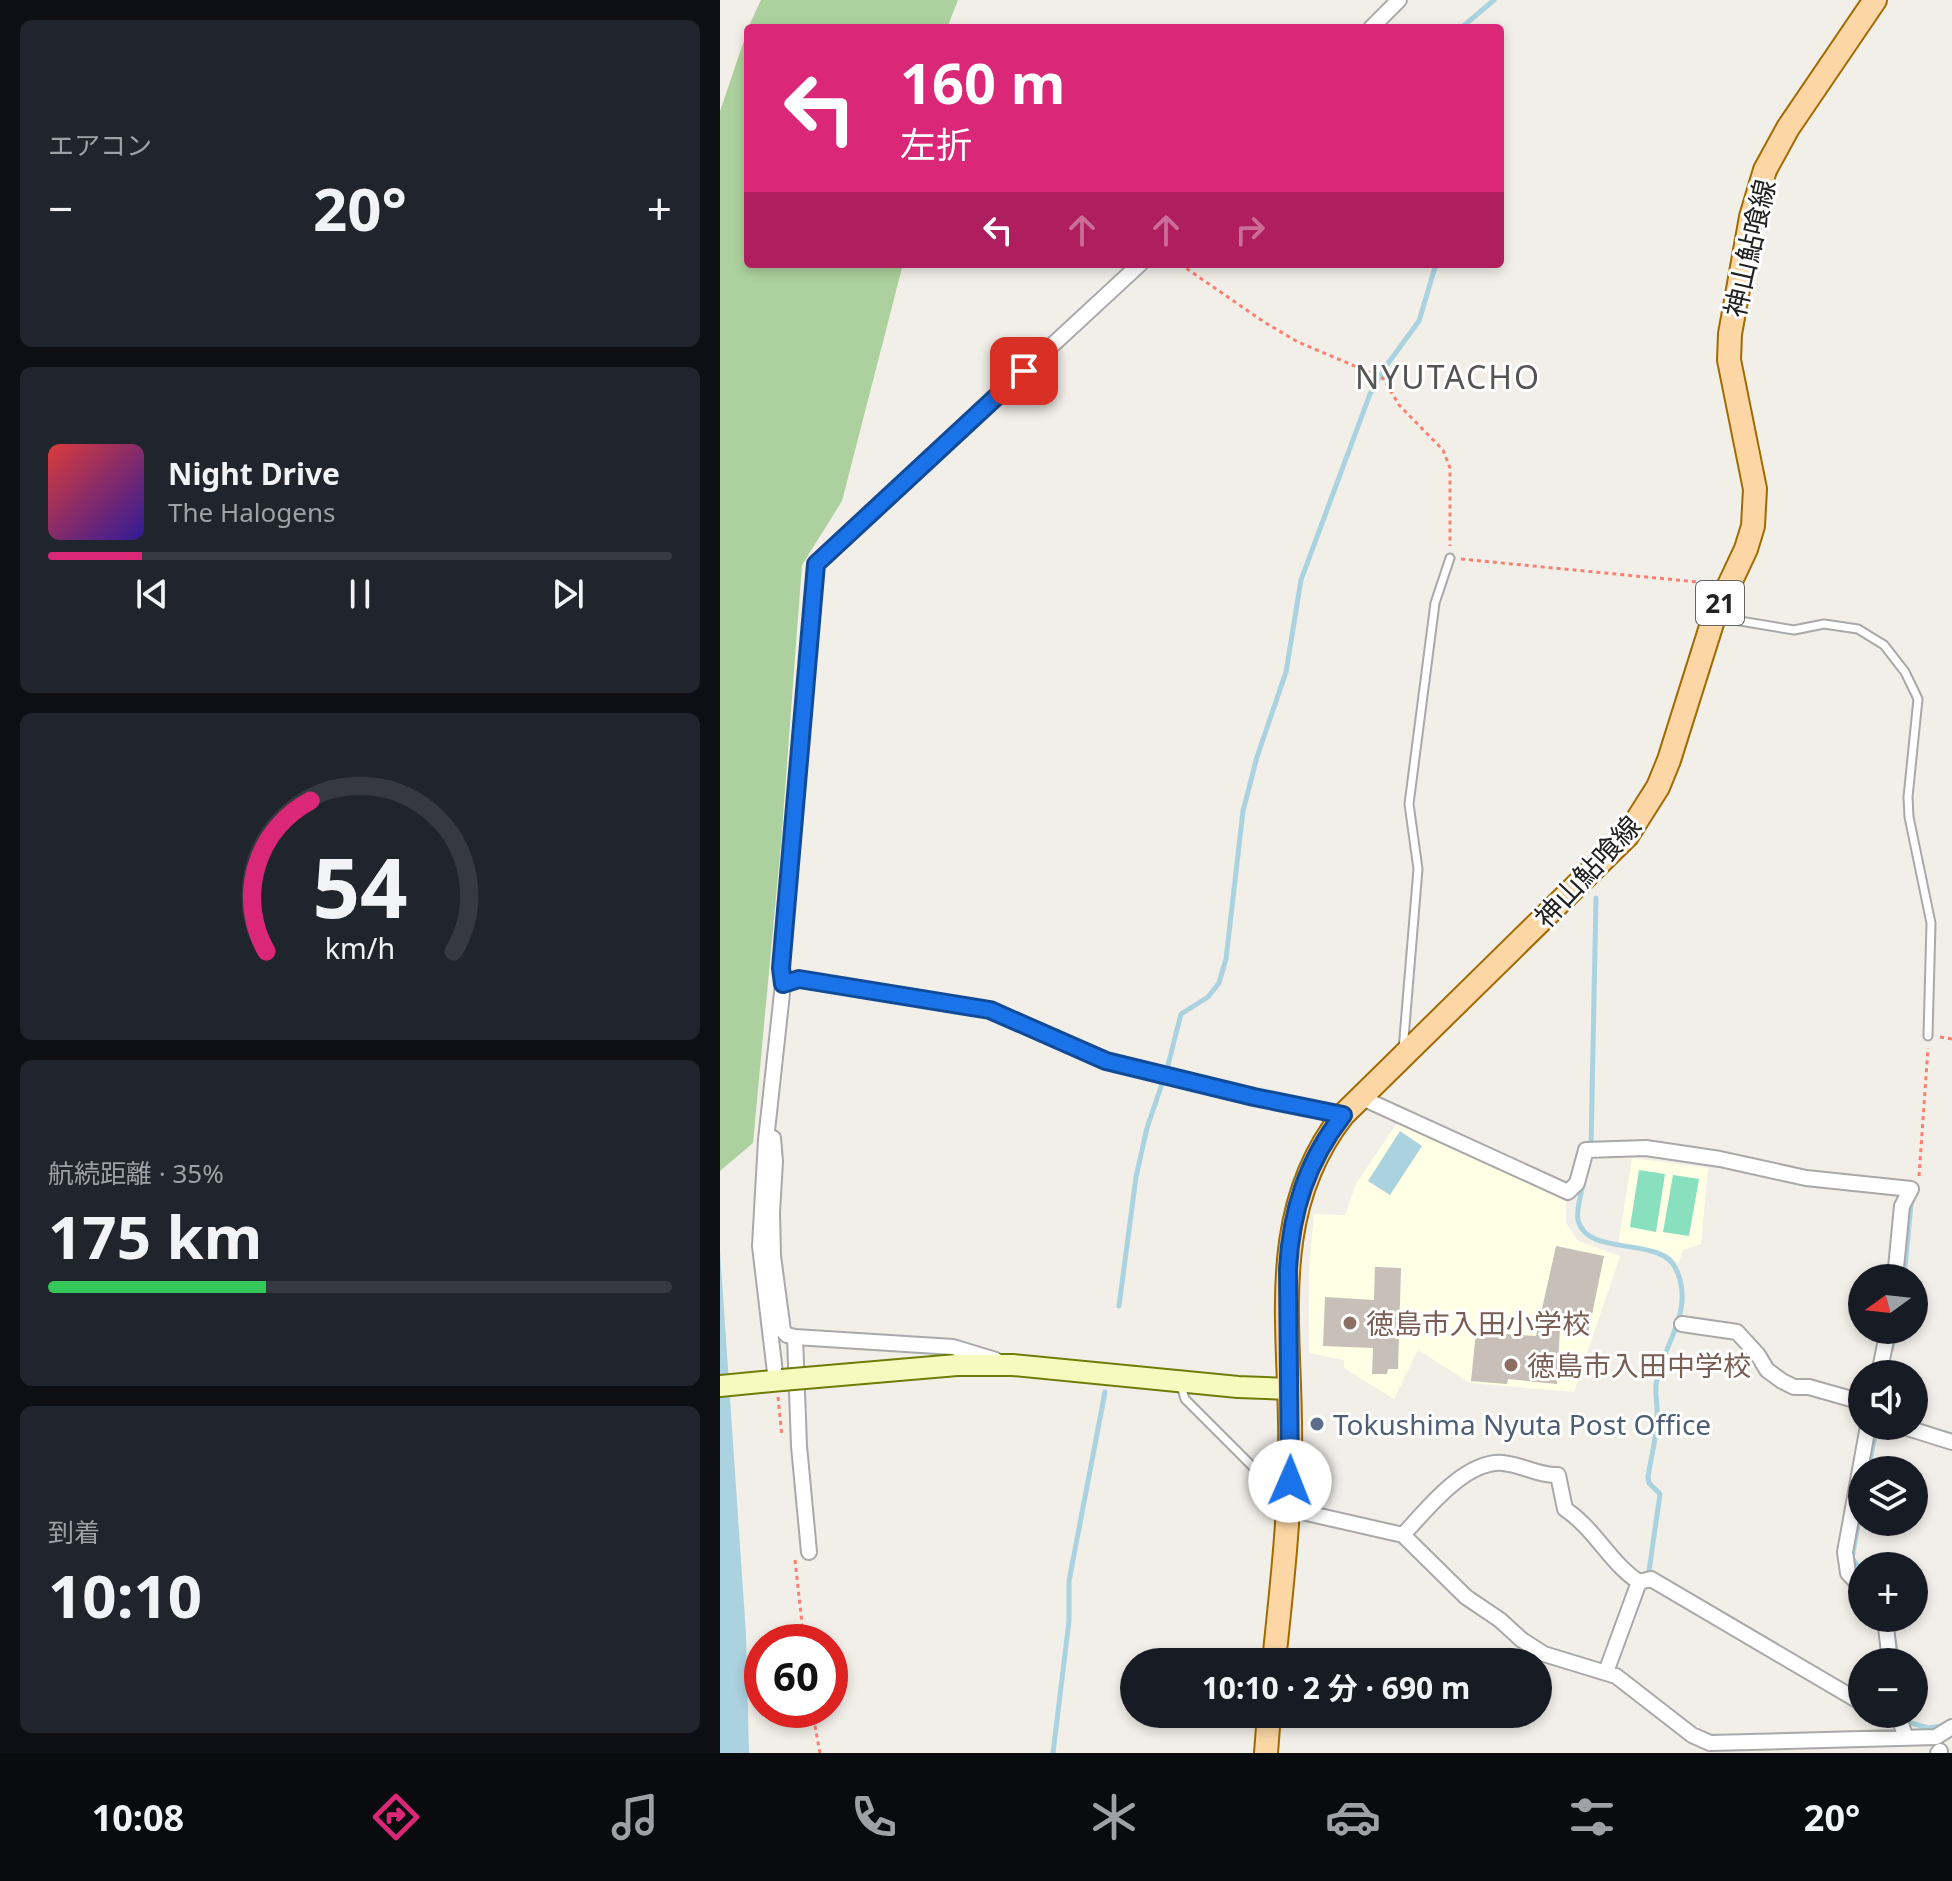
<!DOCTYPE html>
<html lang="ja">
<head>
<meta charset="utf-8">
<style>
  :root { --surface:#171b24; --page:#20242c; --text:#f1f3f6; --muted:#9ea1a6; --line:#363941; --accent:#db2777 }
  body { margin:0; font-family:"Noto Sans","Noto Sans JP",sans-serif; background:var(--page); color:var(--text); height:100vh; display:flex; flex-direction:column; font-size:30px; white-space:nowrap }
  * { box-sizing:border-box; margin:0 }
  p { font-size:26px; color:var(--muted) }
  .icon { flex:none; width:44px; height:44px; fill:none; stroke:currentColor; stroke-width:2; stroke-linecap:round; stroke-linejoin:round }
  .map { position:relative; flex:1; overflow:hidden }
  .side { display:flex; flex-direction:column; gap:20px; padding:20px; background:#0d0f14; width:720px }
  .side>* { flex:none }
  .top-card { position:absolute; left:24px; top:24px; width:760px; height:244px; border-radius:8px; box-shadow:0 4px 12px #0003; background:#db2777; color:#fff; overflow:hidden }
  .needle { width:52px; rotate:255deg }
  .buttons { position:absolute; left:1128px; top:1264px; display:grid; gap:16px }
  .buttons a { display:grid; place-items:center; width:80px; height:80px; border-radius:50%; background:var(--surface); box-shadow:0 4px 12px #0003; font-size:40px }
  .speed { position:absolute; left:24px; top:1624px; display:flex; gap:16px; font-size:40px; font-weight:700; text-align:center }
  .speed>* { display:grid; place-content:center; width:104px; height:104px; border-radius:50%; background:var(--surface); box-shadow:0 4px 12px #0003; line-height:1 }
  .speed .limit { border:12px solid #d22; background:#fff; color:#111 }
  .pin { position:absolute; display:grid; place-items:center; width:68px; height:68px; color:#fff; margin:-34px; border-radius:16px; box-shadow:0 4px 12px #0006 }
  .me { position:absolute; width:88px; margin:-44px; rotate:1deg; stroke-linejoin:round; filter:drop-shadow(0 0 6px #0008) }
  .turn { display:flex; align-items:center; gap:28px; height:168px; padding:0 24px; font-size:36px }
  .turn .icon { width:104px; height:104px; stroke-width:2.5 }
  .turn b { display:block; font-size:56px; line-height:68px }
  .lanes { display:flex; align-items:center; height:76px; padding:0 24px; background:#0003; justify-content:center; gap:40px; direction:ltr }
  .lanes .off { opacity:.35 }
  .big { font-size:60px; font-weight:700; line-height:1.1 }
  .side .tile { flex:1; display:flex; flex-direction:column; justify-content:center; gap:12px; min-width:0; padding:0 28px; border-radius:12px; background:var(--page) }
  .side .dial { align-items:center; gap:0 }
  .dial svg { height:208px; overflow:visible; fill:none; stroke:var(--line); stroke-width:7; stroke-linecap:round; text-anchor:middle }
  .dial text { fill:var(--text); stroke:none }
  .song { display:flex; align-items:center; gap:24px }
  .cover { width:96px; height:96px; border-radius:12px; background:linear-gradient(135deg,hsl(0 70% 55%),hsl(250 70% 35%)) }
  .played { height:8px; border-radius:4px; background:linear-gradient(90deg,var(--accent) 15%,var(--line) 15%) }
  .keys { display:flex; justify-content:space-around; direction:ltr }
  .heat { display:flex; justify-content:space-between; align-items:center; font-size:44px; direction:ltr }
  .charge { height:12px; border-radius:6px; background:linear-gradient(90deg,#34c759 35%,var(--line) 0) }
  .trip { position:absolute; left:400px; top:1648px; width:432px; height:80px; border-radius:40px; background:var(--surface); box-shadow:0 4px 12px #0003; font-weight:700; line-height:80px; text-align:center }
  .dock { display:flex; height:128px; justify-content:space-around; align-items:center; background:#090b0e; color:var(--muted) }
  .dock .icon { width:56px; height:56px }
  .dock .on { color:var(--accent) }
  .dock b { font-size:36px; color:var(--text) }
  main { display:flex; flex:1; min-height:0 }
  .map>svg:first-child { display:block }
  .education { fill:#ffffe5 }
  .forest { fill:#add19e }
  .pitch { fill:#88e0be }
  .water { fill:#aad3df }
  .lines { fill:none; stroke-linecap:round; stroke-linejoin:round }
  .stream { stroke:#aad3df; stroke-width:5 }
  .building { fill:#c7bfb8 }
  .lane-casing { stroke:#a9a9a9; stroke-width:11 }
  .street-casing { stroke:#a9a9a9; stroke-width:18 }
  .secondary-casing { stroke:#707d05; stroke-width:24 }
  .primary-casing { stroke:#a06b00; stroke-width:26 }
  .path { stroke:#fa8072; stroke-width:3; stroke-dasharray:4 4; stroke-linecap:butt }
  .lane { stroke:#fff; stroke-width:7 }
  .street { stroke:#fff; stroke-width:14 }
  .secondary { stroke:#f7fabf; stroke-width:20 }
  .primary { stroke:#fcd6a4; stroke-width:22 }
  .secondary-bridge-casing { stroke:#707d05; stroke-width:24; stroke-linecap:butt }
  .secondary-bridge { stroke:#f7fabf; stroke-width:20 }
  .route-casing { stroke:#114b97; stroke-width:20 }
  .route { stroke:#1a73e8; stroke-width:14 }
  .education-dot { fill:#8d6e63; stroke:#fff; stroke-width:3 }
  .service-dot { fill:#5c6f8a; stroke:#fff; stroke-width:3 }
  .labels { text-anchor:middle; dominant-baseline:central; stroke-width:6; stroke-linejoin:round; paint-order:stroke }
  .shield { fill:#fff; stroke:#646464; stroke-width:2 }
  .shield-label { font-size:26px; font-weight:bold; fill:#222 }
  .street-label { font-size:28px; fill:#222; stroke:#fff }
  .education-label { font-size:28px; fill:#785e54; stroke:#fff; text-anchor:start }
  .service-label { font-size:28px; fill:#4e5e75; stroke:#fff; text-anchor:start }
  .quarter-label { font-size:32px; letter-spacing:2px; fill:#555; stroke:#fff }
</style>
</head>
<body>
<main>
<section class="side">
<div class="tile"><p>エアコン</p>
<div class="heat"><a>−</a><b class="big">20°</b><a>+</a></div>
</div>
<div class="tile">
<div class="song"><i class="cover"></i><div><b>Night Drive</b><p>The Halogens</p></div></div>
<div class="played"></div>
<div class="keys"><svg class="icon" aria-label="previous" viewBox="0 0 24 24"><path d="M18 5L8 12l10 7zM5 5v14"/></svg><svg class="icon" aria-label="pause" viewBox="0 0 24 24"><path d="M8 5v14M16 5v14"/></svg><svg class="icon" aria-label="next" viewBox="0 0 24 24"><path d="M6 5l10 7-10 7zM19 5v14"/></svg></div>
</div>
<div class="tile dial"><svg viewBox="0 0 100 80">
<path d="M14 69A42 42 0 1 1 86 69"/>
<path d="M14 69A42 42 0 0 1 31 11" stroke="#db2777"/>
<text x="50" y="56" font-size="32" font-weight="700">54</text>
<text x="50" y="72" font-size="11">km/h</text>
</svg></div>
<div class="tile"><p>航続距離 · 35%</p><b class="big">175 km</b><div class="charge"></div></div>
<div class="tile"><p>到着</p><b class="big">10:10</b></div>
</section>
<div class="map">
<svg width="1232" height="1753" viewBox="0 0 1232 1753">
  <rect width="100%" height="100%" fill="#f2efe9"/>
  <path class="education" d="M679 1120 832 1189 846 1202V1223L858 1241 900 1256 854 1392 750 1383 698 1350 674 1399 624 1368V1360L589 1353V1270L594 1214 625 1215 636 1184Z
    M912 1158 988 1168 981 1244 963 1250 958 1265 950 1255 941 1252 898 1245Z"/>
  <path class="forest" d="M41 0H238L227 28H28Z
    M28 29V264H183L122 501 82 565 61 844 33 1143 0 1171V111Z"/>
  <path class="pitch" d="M919 1170 945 1174 936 1232 910 1227Z
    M953 1175 979 1179 969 1236 943 1232Z"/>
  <path class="water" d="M680 1131 702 1146 670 1195 648 1181Z
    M0 1251 26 1634 29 1753H0Z"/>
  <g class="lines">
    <path class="stream" d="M741 28 774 0
      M871 1147 876 898
      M863 1184C861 1195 856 1209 858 1220 867 1258 941 1235 956 1269 976 1311 942 1345 936 1385 935 1395 938 1406 937 1416 937 1436 931 1457 928 1477L929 1483 940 1494 928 1578
      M1184 1278 1191 1204
      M399 1306 416 1177 427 1128 447 1069 461 1014 488 997 499 983 506 959 523 811 537 757 566 672 581 580 650 394 666 366 699 321 716 264
      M1171 1350 1176 1330
      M1157 1426 1181 1433
      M1148 1470 1157 1426
      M1142 1503 1132 1558 1142 1572
      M1174 1639 1178 1662
      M1156 1714 1171 1718
      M1183 1721 1209 1728 1221 1726
      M333 1753 349 1621V1581L385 1392"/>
  </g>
  <path class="building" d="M836 1246 884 1256 868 1334 840 1328 837 1384 788 1379 787 1384 751 1381 756 1332 816 1336Z
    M655 1267 681 1268 678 1369H668L667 1374H652L653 1348 603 1346 605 1297 654 1300Z"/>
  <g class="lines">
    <defs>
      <path id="lane" d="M996 617 1074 630 1104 624 1138 629 1164 645 1185 672 1198 699 1188 797 1189 817 1211 923 1208 1036
        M683 1050 698 869 689 804 715 603 730 558
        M461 1386 465 1399 534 1468 563 1502"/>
      <path id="street" d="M651 28 679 0
        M63 984 79 979 270 1010 386 1061 534 1097 623 1115
        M640 1097 848 1192 857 1183 866 1150 926 1148 1000 1159 1086 1178 1191 1189 1182 1206 1175 1278
        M53 1138 55 1161 52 1212 53 1256 63 1331 67 1335 75 1337 79 1446 89 1552
        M962 1324 1017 1332 1038 1355 1047 1370 1062 1381 1074 1387H1089L1142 1402
        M75 1337 233 1347 276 1360
        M1159 1374 1168 1330
        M56 1381 40 1246 46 1140 63 984 61 968 96 564 420 264
        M1181 1426 1232 1442
        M569 1509 683 1535 746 1597 780 1620 802 1640 824 1654 896 1676 972 1735 990 1743 1216 1737 1232 1727
        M683 1535C706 1510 745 1460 783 1463 803 1465 819 1476 838 1475L845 1509C875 1529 890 1563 919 1582
        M1142 1588 1128 1573 1125 1552 1148 1426
        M1165 1618 1170 1662
        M886 1672 919 1582 931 1579 1142 1703
        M1178 1714 1185 1736
        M1218 1753 1220 1751"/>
      <path id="secondary" d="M132 1374 237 1365H293L518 1387 570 1389
        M0 1386 62 1380"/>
      <path id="primary" d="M554 1662C561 1593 569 1525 570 1456 573 1336 543 1217 623 1115L907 836 938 787 949 760 994 617 1026 549 1033 526 1035 489 1009 360 1010 334 1031 217 1045 170 1068 128 1155 0
        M546 1753 549 1714"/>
    </defs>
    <use href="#lane" class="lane-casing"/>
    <use href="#street" class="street-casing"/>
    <use href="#secondary" class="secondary-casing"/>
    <use href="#primary" class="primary-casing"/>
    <path class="path" d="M460 264 544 322 578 342 663 378 679 405 723 450 730 468V546
      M741 559 988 583
      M1220 1037 1232 1039
      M1199 1176 1208 1048
      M58 1397 62 1437
      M75 1560 84 1642
      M92 1710 100 1753"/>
    <use href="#lane" class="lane"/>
    <use href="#street" class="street"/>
    <use href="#secondary" class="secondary"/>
    <use href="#primary" class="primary"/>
    <defs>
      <path id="secondary-bridge" d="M62 1380 132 1374"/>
    </defs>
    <use href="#secondary-bridge" class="secondary-bridge-casing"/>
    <use href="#secondary-bridge" class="secondary-bridge"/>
  </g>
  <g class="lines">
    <defs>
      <path id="route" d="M304 371 96 564 61 968 63 984 79 979 270 1010 386 1061 534 1097 623 1115C587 1161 571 1211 568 1269L570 1481"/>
    </defs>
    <use href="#route" class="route-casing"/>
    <use href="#route" class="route"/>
  </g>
  <g class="education-dot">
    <circle cx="630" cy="1323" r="8"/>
    <circle cx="791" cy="1365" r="8"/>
  </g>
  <circle class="service-dot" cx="597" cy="1424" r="8"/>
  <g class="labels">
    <rect class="shield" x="976" y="581" width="48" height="44" rx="6"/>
    <g class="shield-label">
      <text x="1000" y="603">21</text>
    </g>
    <g class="street-label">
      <text transform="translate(1029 248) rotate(-77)">神山鮎喰線</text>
      <text transform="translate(867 871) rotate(-47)">神山鮎喰線</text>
    </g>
    <g class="education-label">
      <text x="646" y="1323">徳島市入田小学校</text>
      <text x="807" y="1365">徳島市入田中学校</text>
    </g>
    <g class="service-label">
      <text x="613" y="1424">Tokushima Nyuta Post Office</text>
    </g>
    <g class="quarter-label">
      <text x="728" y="376">NYUTACHO</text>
    </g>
  </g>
</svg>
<div class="buttons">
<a><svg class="needle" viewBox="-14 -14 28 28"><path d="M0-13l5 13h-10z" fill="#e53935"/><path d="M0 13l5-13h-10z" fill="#9ea1a6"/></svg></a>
<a><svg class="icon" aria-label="sound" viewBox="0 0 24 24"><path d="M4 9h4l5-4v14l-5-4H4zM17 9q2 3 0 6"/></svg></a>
<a><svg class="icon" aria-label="layers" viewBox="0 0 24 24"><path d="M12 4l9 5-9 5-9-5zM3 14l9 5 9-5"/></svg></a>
<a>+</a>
<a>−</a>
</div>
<div class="speed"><div class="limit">60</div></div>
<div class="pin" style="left:304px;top:371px;background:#d93025"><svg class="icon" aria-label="arrive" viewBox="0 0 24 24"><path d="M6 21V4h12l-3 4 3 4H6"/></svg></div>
<svg class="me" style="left:570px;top:1481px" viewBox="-20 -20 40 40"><circle r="19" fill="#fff"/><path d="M0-13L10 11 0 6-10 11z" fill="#1a73e8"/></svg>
<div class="trip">10:10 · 2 分 · 690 m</div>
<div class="top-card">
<div class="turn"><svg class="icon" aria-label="left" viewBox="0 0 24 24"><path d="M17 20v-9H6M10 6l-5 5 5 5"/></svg><div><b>160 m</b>左折</div></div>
<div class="lanes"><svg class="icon" aria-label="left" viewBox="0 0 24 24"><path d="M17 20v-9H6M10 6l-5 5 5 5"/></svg><svg class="icon off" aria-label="ahead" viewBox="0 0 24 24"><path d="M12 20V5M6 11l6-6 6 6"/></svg><svg class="icon off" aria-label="ahead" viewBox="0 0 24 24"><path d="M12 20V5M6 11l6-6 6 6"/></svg><svg class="icon off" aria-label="right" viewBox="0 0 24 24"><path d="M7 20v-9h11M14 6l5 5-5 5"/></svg></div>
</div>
</div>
</main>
<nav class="dock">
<b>10:08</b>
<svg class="icon on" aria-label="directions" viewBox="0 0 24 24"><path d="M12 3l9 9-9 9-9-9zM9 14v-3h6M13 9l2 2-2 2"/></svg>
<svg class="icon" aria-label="music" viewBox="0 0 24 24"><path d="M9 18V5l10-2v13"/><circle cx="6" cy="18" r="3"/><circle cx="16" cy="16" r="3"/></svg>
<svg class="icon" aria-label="phone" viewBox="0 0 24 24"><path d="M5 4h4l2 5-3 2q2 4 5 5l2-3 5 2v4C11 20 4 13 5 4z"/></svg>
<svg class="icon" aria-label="climate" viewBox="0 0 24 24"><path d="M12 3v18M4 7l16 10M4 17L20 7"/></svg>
<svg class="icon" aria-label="car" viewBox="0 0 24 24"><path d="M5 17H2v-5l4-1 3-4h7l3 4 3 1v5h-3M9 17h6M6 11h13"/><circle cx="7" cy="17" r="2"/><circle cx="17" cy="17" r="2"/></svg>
<svg class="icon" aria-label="filters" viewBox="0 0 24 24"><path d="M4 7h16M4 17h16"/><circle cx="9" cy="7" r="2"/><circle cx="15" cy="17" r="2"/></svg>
<b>20°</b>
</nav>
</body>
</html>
